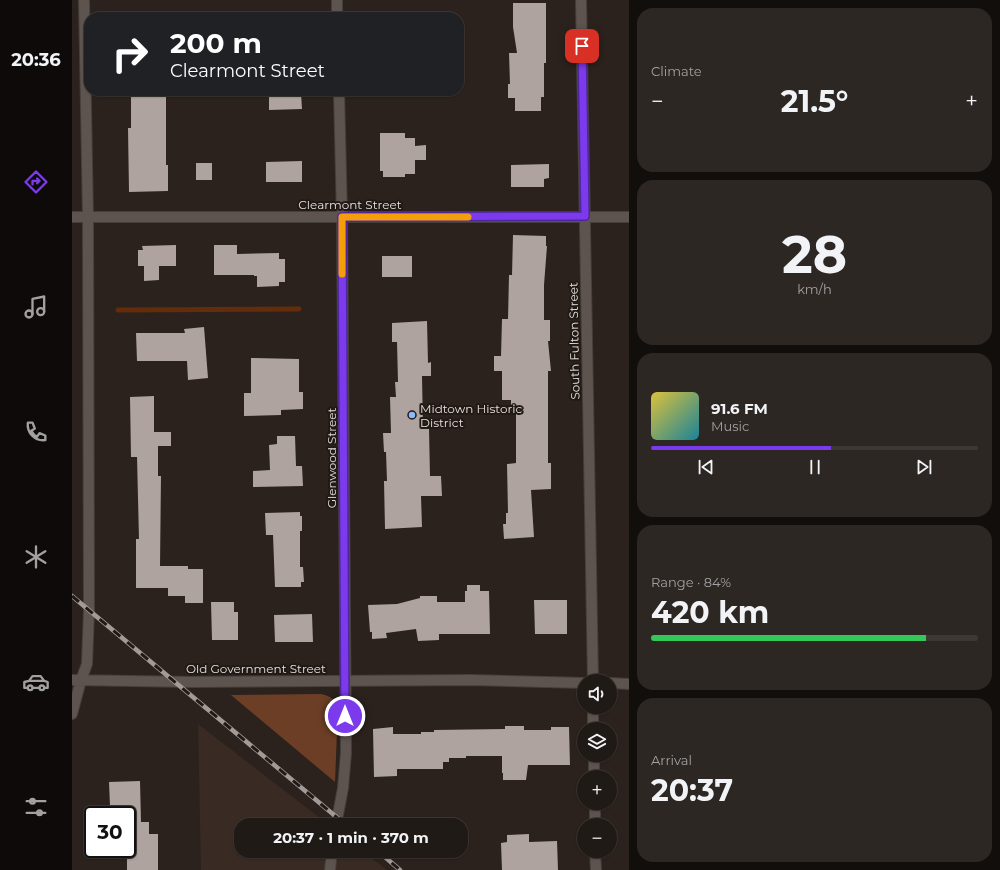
<!DOCTYPE html>
<html lang="en">
<head>
<meta charset="utf-8">
<style>
  :root { --surface:#201a16; --page:#2d2723; --text:#f1f3f6; --muted:#a2a1a1; --line:#3d3835; --accent:#7c3aed }
  body { margin:0; font-family:Montserrat,sans-serif; background:var(--page); color:var(--text); height:100vh; display:flex; flex-direction:column; font-size:15px; white-space:nowrap }
  * { box-sizing:border-box; margin:0 }
  p { font-size:13px; color:var(--muted) }
  .icon { flex:none; width:22px; height:22px; fill:none; stroke:currentColor; stroke-width:2; stroke-linecap:round; stroke-linejoin:round }
  .map { position:relative; flex:1; overflow:hidden }
  .drawer { display:flex; flex-direction:column; gap:8px; padding:8px; background:#120e0c; width:371px }
  .drawer>* { flex:none }
  .guide { position:absolute; left:12px; top:12px; width:380px; height:84px; border-radius:16px; box-shadow:0 1px 3px #0004,0 0 0 1px var(--line); background:#202124; color:#fff; overflow:hidden }
  .fabs { position:absolute; left:505px; top:674px; display:grid; gap:8px }
  .fabs a { display:grid; place-items:center; width:40px; height:40px; border-radius:50%; background:var(--surface); box-shadow:0 1px 3px #0004,0 0 0 1px var(--line); font-size:20px }
  .speed { position:absolute; left:12px; top:806px; display:flex; gap:8px; font-size:20px; font-weight:700; text-align:center }
  .speed>* { display:grid; place-content:center; width:52px; height:52px; border-radius:50%; background:var(--surface); box-shadow:0 1px 3px #0004,0 0 0 1px var(--line); line-height:1 }
  .speed .limit { border:2px solid #111; border-radius:6px; background:#fff; color:#111 }
  .pin { position:absolute; display:grid; place-items:center; width:34px; height:34px; color:#fff; margin:-17px; border-radius:8px; box-shadow:0 2px 6px #0006 }
  .me { position:absolute; width:44px; margin:-22px; rotate:0deg; stroke-linejoin:round; filter:drop-shadow(0 0 3px #0008) }
  .turn { display:flex; align-items:center; gap:14px; height:84px; padding:0 20px; font-size:18px }
  .turn .icon { width:52px; height:52px; stroke-width:2.5 }
  .turn b { display:block; font-size:28px; line-height:34px }
  .big { font-size:30px; font-weight:700; line-height:1.1 }
  .drawer .widget { flex:1; display:flex; flex-direction:column; justify-content:center; gap:6px; min-width:0; padding:0 14px; border-radius:16px; background:var(--page) }
  .drawer .dial { align-items:center; gap:0 }
  .dial b { font-size:52px; line-height:1 }
  .song { display:flex; align-items:center; gap:12px }
  .cover { width:48px; height:48px; border-radius:6px; background:linear-gradient(135deg,hsl(50 70% 55%),hsl(190 70% 35%)) }
  .played { height:4px; border-radius:2px; background:linear-gradient(90deg,var(--accent) 55%,var(--line) 55%) }
  .keys { display:flex; justify-content:space-around; direction:ltr }
  .heat { display:flex; justify-content:space-between; align-items:center; font-size:22px; direction:ltr }
  .charge { height:6px; border-radius:3px; background:linear-gradient(90deg,#34c759 84%,var(--line) 0) }
  .trip { position:absolute; left:162px; top:818px; width:234px; height:40px; border-radius:16px; background:var(--surface); box-shadow:0 1px 3px #0004,0 0 0 1px var(--line); font-weight:700; line-height:40px; text-align:center }
  main { display:flex; flex:1; min-height:0 }
  .tabs { display:flex; flex-direction:column; width:72px; justify-content:space-around; align-items:center; background:#0d0a09; color:var(--muted) }
  .tabs .icon { width:28px; height:28px }
  .tabs .selected { color:var(--accent) }
  .tabs b { font-size:18px; color:var(--text) }
  .map>svg:first-child { display:block }
  .built { fill:#392a23 }
  .green { fill:#6c3e26 }
  .lines { fill:none; stroke-linecap:round; stroke-linejoin:round }
  .stream { stroke:#632c0a; stroke-width:5 }
  .building { fill:#aea39e }
  .minor-casing { stroke:#453f3b; stroke-width:12 }
  .minor { stroke:#5e544f; stroke-width:10 }
  .rail-casing { stroke:#a19a96; stroke-width:4.5 }
  .rail { stroke:#211915; stroke-width:3; stroke-dasharray:9; stroke-linecap:butt }
  .route-casing { stroke:#51269a; stroke-width:10 }
  .route { stroke:#7c3aed; stroke-width:7 }
  .slow { stroke:#f59e0b; stroke-width:7 }
  .poi-dot { fill:#8cb9fc; stroke:#211915; stroke-width:1.5 }
  .labels { text-anchor:middle; dominant-baseline:central; stroke-width:4; stroke-linejoin:round; paint-order:stroke }
  .street-label { font-size:12px; fill:#e5dfdc; stroke:#211915 }
  .poi-label { font-size:12px; fill:#e5dfdc; stroke:#211915; text-anchor:start }
</style>
</head>
<body>
<main>
<nav class="tabs">
<b>20:36</b>
<svg class="icon selected" aria-label="directions" viewBox="0 0 24 24"><path d="M12 3l9 9-9 9-9-9zM9 14v-3h6M13 9l2 2-2 2"/></svg>
<svg class="icon" aria-label="music" viewBox="0 0 24 24"><path d="M9 18V5l10-2v13"/><circle cx="6" cy="18" r="3"/><circle cx="16" cy="16" r="3"/></svg>
<svg class="icon" aria-label="phone" viewBox="0 0 24 24"><path d="M5 4h4l2 5-3 2q2 4 5 5l2-3 5 2v4C11 20 4 13 5 4z"/></svg>
<svg class="icon" aria-label="climate" viewBox="0 0 24 24"><path d="M12 3v18M4 7l16 10M4 17L20 7"/></svg>
<svg class="icon" aria-label="car" viewBox="0 0 24 24"><path d="M5 17H2v-5l4-1 3-4h7l3 4 3 1v5h-3M9 17h6M6 11h13"/><circle cx="7" cy="17" r="2"/><circle cx="17" cy="17" r="2"/></svg>
<svg class="icon" aria-label="filters" viewBox="0 0 24 24"><path d="M4 7h16M4 17h16"/><circle cx="9" cy="7" r="2"/><circle cx="15" cy="17" r="2"/></svg>
</nav>
<div class="map">
<svg width="557" height="870" viewBox="0 0 557 870">
  <rect width="100%" height="100%" fill="#2b221e"/>
  <path class="built" d="M126 724 257 825H169V851H290L315 870H129Z"/>
  <path class="green" d="M249 694C257 696 262 698 266 706L263 782 159 695Z"/>
  <g class="lines">
    <path class="stream" d="M46 310 227 309"/>
  </g>
  <path class="building" d="M441 3H474V63H472V97H469V111H443V98H436V84H438L437 53H445L441 27Z
    M59 91H94V165H96V191L57 192 56 128H59Z
    M197 91H227V93H229L230 109 197 110Z
    M308 133H333V138H343V146L354 145V160H343V174H333V177H311V171H308Z
    M230 161V182H194V162Z
    M124 163H140V180H124Z
    M477 164V178L472 179V187H439V165Z
    M441 235 474 236V246H475L472 285V320H478V341H476L479 371H476V463H479V489L459 490 462 537 432 539 431 524H434V513H436L435 464 444 463V411H439V400H430V371H422V356H429L430 319H436L437 275H440Z
    M104 245V266H87V280L72 281V266H66V250H71L70 246Z
    M142 245H165V254L207 253V259H213V282H207V286L185 287V276H182V275H142Z
    M310 256H340V277H310Z
    M355 321 356 363 359 362V376H350L351 429H357L358 476H369L370 496H349L350 527 313 529 312 481H315L314 452H312L311 433H319L318 397H324L323 382H326L325 342H320V323Z
    M132 327 136 378 116 380 115 361H65L64 333H113L112 329Z
    M179 358 227 359V392H231V409L209 410V415L172 416V393H179Z
    M82 396V432H99V446H86V476H89L88 566H116V569H131V603H113V596H96V588H64V539H67L65 457H59L58 397Z
    M205 436H223L224 466H230L231 486 181 487V471L198 470 197 445 205 444Z
    M228 512V516H230V531H228V567H231L232 582H229V587H203L201 535H194L193 513Z
    M395 585H408V591H417L418 634H367V640L346 641 344 629 314 633 315 638 300 639V632H298L296 605 325 604 348 598V596H365V602H393V591H395Z
    M462 600H495V634H463Z
    M139 602H162V612H166V640H140Z
    M240 614 241 642H203L202 615Z
    M433 726H452V730H479V727H497L498 765H456L454 780H431V773H430V756H394V758H377V762H371V769H325V776L302 777 301 729 321 727V734H349V732H362V730L433 729Z
    M68 781 69 822H77V834H86V870H55V805L38 806 37 782Z
    M457 834V842L485 841 486 870H430L429 843 435 842V835Z"/>
  <g class="lines">
    <defs>
      <path id="minor" d="M265 0V17
        M509 0 521 681
        M0 217H557
        M0 680 120 682 399 680 512 683
        M538 683 557 684
        M521 707V729
        M0 714 9 680 15 664 17 610 16 217 12 0
        M522 755V777
        M523 803V825
        M264 825 271 788 274 753 270 217 267 91
        M523 851 524 870
        M258 870 260 851"/>
    </defs>
    <use href="#minor" class="minor-casing"/>
    <use href="#minor" class="minor"/>
    <defs>
      <path id="rail" d="M0 596 274 825
        M306 851 328 870"/>
    </defs>
    <use href="#rail" class="rail-casing"/>
    <use href="#rail" class="rail"/>
  </g>
  <g class="lines">
    <defs>
      <path id="route" d="M273 716 270 217 513 216 510 46"/>
    </defs>
    <use href="#route" class="route-casing"/>
    <use href="#route" class="route"/>
    <path class="slow" d="M270 274V217H396"/>
  </g>
  <circle class="poi-dot" cx="340" cy="415" r="4"/>
  <g class="labels">
    <g class="street-label">
      <text x="278" y="204">Clearmont Street</text>
      <text transform="translate(502 341) rotate(-91)">South Fulton Street</text>
      <text transform="translate(259 458) rotate(-90)">Glenwood Street</text>
      <text x="184" y="668">Old Government Street</text>
    </g>
    <g class="poi-label">
      <text x="348" y="408">Midtown Historic<tspan x="348" dy="14">District</tspan></text>
    </g>
  </g>
</svg>
<div class="fabs">
<a><svg class="icon" aria-label="sound" viewBox="0 0 24 24"><path d="M4 9h4l5-4v14l-5-4H4zM17 9q2 3 0 6"/></svg></a>
<a><svg class="icon" aria-label="layers" viewBox="0 0 24 24"><path d="M12 4l9 5-9 5-9-5zM3 14l9 5 9-5"/></svg></a>
<a>+</a>
<a>−</a>
</div>
<div class="speed"><div class="limit">30</div></div>
<div class="pin" style="left:510px;top:46px;background:#d93025"><svg class="icon" aria-label="arrive" viewBox="0 0 24 24"><path d="M6 21V4h12l-3 4 3 4H6"/></svg></div>
<svg class="me" style="left:273px;top:716px" viewBox="-20 -20 40 40"><circle r="17" fill="#7c3aed" stroke="#fff" stroke-width="3"/><path d="M0-11L8 9 0 5-8 9z" fill="#fff"/></svg>
<div class="trip">20:37 · 1 min · 370 m</div>
<div class="guide">
<div class="turn"><svg class="icon" aria-label="right" viewBox="0 0 24 24"><path d="M7 20v-9h11M14 6l5 5-5 5"/></svg><div><b>200 m</b>Clearmont Street</div></div>
</div>
</div>
<section class="drawer">
<div class="widget"><p>Climate</p>
<div class="heat"><a>−</a><b class="big">21.5°</b><a>+</a></div>
</div>
<div class="widget dial"><b>28</b><p>km/h</p></div>
<div class="widget">
<div class="song"><i class="cover"></i><div><b>91.6 FM</b><p>Music</p></div></div>
<div class="played"></div>
<div class="keys"><svg class="icon" aria-label="previous" viewBox="0 0 24 24"><path d="M18 5L8 12l10 7zM5 5v14"/></svg><svg class="icon" aria-label="pause" viewBox="0 0 24 24"><path d="M8 5v14M16 5v14"/></svg><svg class="icon" aria-label="next" viewBox="0 0 24 24"><path d="M6 5l10 7-10 7zM19 5v14"/></svg></div>
</div>
<div class="widget"><p>Range · 84%</p><b class="big">420 km</b><div class="charge"></div></div>
<div class="widget"><p>Arrival</p><b class="big">20:37</b></div>
</section>
</main>
</body>
</html>
